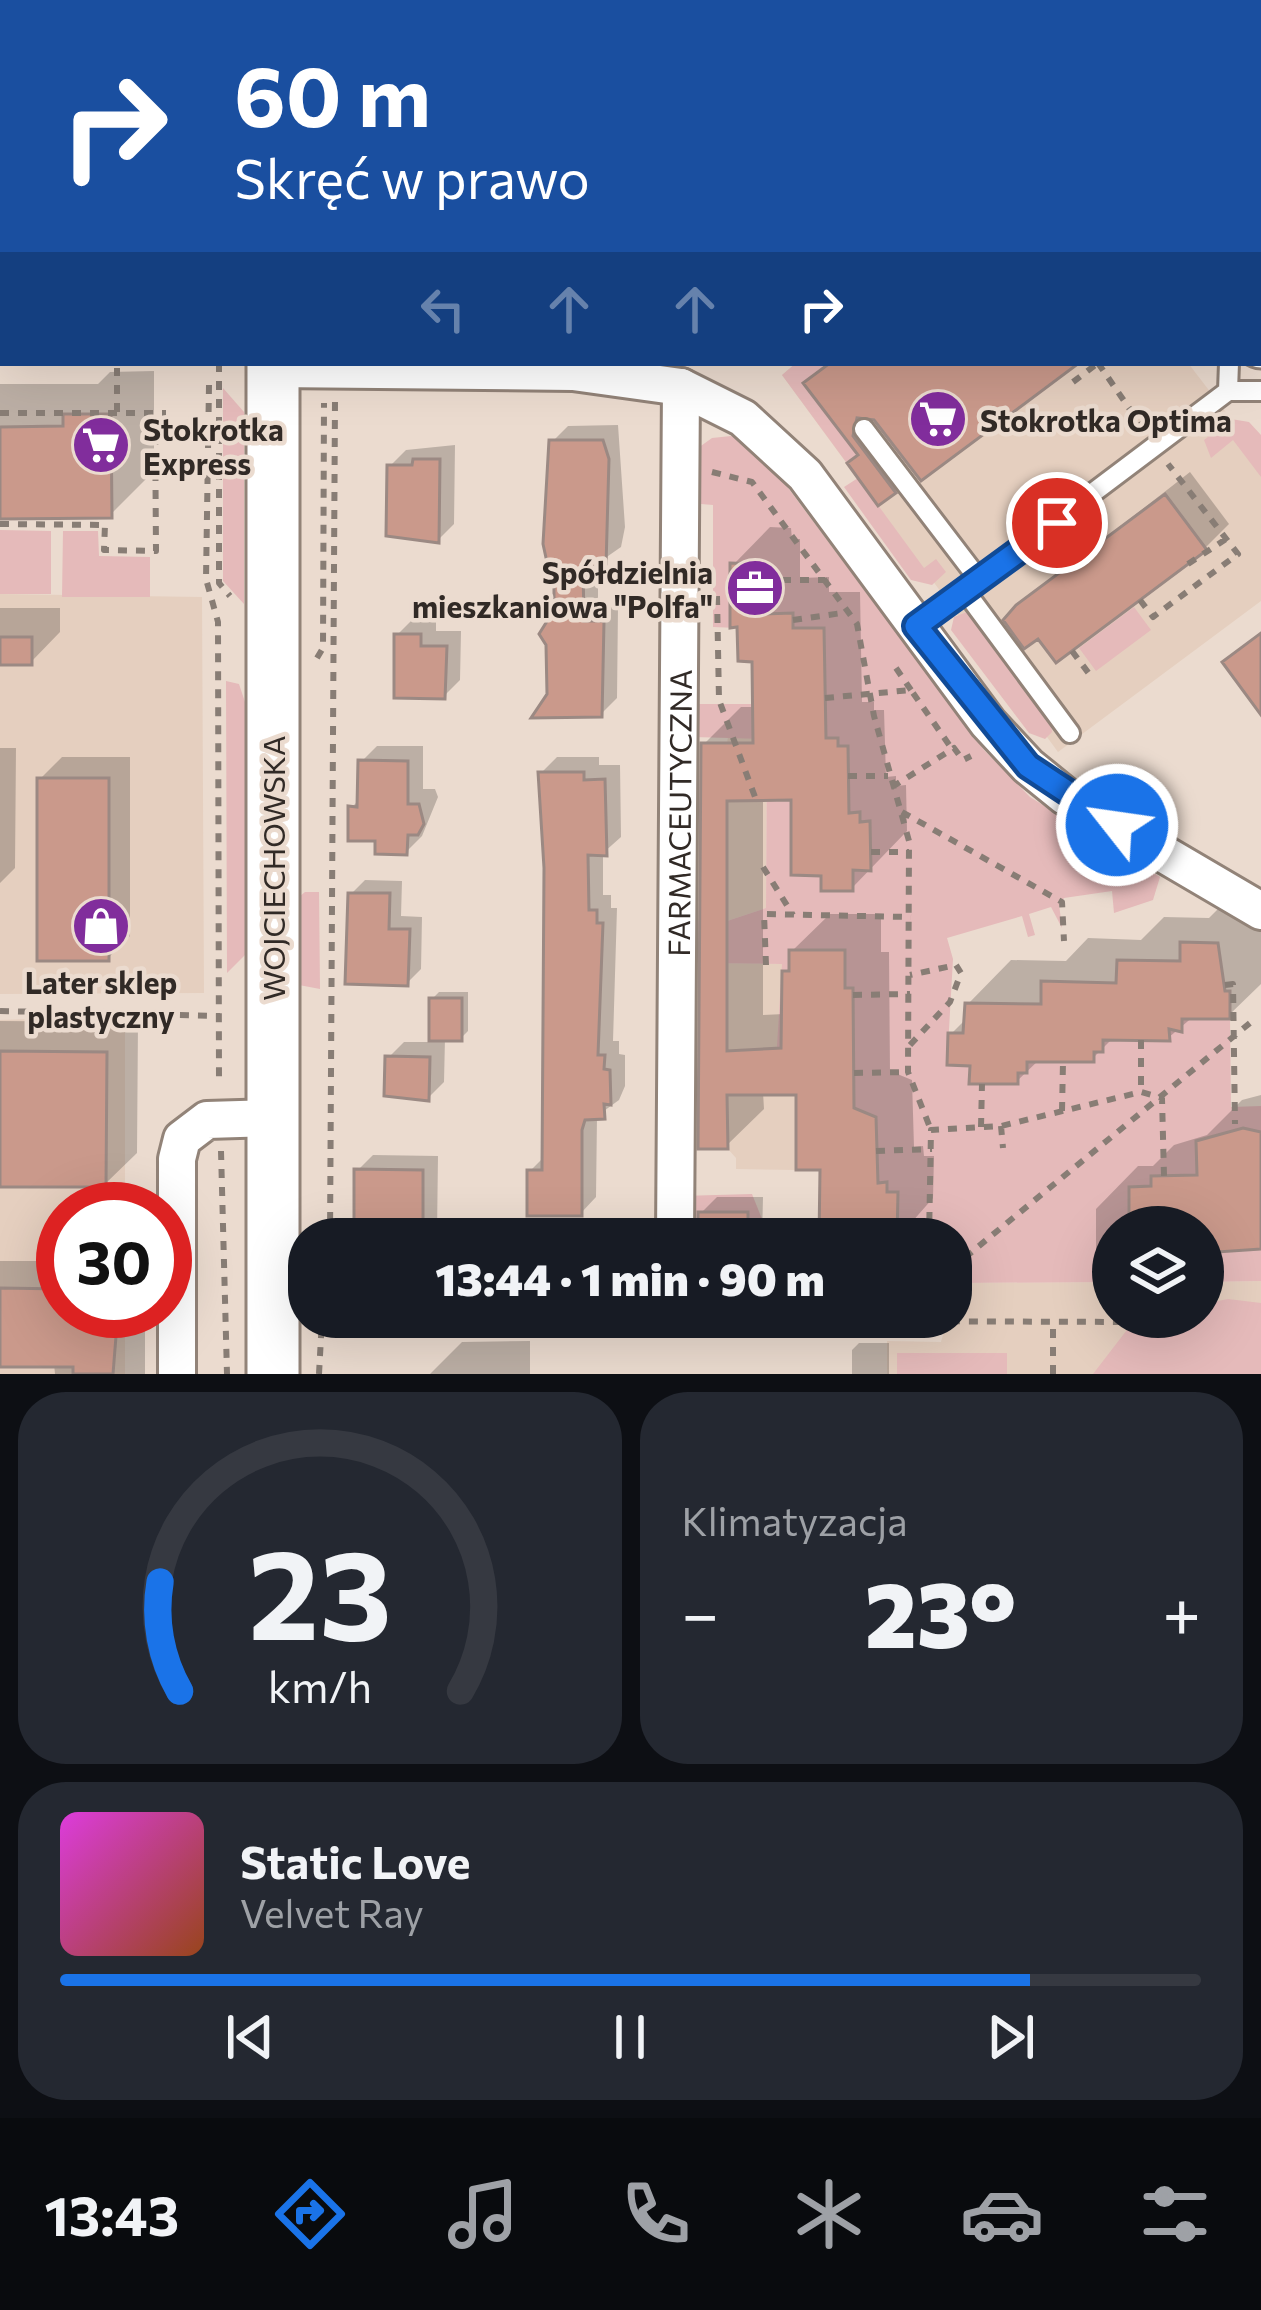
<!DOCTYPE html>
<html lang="pl">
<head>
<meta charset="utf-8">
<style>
  :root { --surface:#171b24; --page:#242831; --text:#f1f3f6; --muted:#9ea1a6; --line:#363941; --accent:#1a73e8 }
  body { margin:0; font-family:Commissioner,sans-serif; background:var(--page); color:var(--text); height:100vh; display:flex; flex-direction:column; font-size:45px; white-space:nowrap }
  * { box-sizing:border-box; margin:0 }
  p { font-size:39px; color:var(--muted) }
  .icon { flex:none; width:66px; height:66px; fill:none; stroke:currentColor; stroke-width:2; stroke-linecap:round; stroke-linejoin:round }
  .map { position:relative; height:1374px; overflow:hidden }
  .sheet { display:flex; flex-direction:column; gap:18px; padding:18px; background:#0d0f14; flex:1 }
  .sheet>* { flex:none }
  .hud { position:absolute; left:0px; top:0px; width:1263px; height:366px; box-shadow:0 12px 48px #0002; background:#1a4fa0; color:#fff; overflow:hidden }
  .controls { position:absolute; left:1092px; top:1206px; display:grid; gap:24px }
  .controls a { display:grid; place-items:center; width:132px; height:132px; border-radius:50%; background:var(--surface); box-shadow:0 12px 48px #0002; font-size:60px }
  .speed { position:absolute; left:36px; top:1182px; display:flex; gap:24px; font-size:60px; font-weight:700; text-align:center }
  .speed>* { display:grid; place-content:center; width:156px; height:156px; border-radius:50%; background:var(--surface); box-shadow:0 12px 48px #0002; line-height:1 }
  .speed .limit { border:18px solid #d22; background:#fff; color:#111 }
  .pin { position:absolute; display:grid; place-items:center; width:102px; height:102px; color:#fff; margin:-51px; border:6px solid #fff; border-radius:50%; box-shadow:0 3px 12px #0007 }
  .me { position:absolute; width:132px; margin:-66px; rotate:300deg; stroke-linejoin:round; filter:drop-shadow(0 0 9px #0008) }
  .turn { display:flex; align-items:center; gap:42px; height:252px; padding:0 36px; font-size:54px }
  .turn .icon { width:156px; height:156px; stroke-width:2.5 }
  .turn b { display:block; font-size:84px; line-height:102px }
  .lanes { display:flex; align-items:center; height:114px; padding:0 36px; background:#0003; justify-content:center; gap:60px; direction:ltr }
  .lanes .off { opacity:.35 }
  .big { font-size:90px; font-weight:800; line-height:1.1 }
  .sheet .card { flex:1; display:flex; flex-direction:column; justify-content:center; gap:18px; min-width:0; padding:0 42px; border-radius:48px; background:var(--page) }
  .sheet .dial { align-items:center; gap:0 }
  .dial svg { height:312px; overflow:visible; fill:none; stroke:var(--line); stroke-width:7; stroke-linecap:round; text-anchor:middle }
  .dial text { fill:var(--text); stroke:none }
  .song { display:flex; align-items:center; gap:36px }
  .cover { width:144px; height:144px; border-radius:18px; background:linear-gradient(135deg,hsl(300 70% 55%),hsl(20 70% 35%)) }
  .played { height:12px; border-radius:6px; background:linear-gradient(90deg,var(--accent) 85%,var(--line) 85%) }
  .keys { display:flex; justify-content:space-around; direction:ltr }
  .heat { display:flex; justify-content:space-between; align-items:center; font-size:66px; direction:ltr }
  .sheet .tiles { flex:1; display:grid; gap:18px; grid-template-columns:1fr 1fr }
  .card:last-child { grid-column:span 2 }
  .trip { position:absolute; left:288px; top:1218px; width:684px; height:120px; border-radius:48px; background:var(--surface); box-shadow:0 12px 48px #0002; font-weight:800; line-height:120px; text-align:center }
  .tab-bar { display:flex; height:192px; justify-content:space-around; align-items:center; background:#090b0e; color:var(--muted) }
  .tab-bar .icon { width:84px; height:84px }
  .tab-bar .on { color:var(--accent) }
  .tab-bar b { font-size:54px; color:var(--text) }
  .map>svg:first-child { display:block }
  .built { fill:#e5cfbf }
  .green { fill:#e5baba }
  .shadow { fill:#0003 }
  .building { fill:#ca998b; stroke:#9b8983; stroke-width:3 }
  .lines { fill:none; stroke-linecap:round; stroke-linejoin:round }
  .lane-casing { stroke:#928378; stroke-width:24 }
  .street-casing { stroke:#928378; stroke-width:42 }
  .secondary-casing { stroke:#928378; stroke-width:57 }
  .path { stroke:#887d75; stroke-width:6; stroke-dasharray:9 9; stroke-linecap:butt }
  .lane { stroke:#fff; stroke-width:18 }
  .street { stroke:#fff; stroke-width:36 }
  .secondary { stroke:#fff; stroke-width:51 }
  .route-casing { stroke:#114b97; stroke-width:30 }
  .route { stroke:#1a73e8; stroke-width:21 }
  .labels { text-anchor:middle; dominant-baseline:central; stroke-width:9; stroke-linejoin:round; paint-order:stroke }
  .poi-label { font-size:30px; font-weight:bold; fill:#312a26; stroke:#ebdbcf; text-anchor:start }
  .street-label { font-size:30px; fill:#312a26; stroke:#ebdbcf }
</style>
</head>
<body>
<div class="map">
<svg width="1261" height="1374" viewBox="0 0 1261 1374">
  <rect width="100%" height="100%" fill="#ebdbcf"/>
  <path class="built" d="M796 363H1188L1261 458V601L1058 752 782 375Z
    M0 594 202 597 204 993 0 994Z
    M728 737 767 738 766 908 727 921H696V743H727Z
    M696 963 782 964 781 1048 804 1095 796 1123V1170L736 1169V1158L728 1149H696Z
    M125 1016V1209H63V1311H125V1374H0V1020Z
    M1261 1281V1374H887V1341L941 1342 958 1283 1113 1282V1317H1203V1282Z"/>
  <path class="green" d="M796 363H828L802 384 844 437 856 429 901 489 895 494 880 474 864 486 924 568 936 559 946 572 932 585 911 580 844 487 858 478 862 482 858 454 846 462 782 375Z
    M223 388 244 412V604L223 581Z
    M1231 419 1249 422 1261 435V477L1233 440 1211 458 1204 440Z
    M731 436 748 442 771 465 984 750 1030 797 1160 877 1153 900 1114 913 1112 891 1064 898 1059 904 1062 928 1051 907 1029 914 1035 935 1028 937 1022 916 947 938 953 959 947 1065 970 1066V1083L1018 1084V1073L1027 1072V1043L1046 1062H1093L1103 1022 1123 1040 1169 1041V1030L1182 1032V1019H1230L1231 1107 1261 1106V1281L1203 1282V1227H1113V1282L958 1283 951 1304V1239H819L826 1170H796V1122L803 1095H774L782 964 696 963V921H727L766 908 767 739 694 737 695 704H752V662L738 661 737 628 713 627V505L689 503 698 448 712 438Z
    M0 530 51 531V594H0Z
    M63 531H98L99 556 150 557V597H62Z
    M1134 607 1151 630 1096 671 1079 648Z
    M967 612 1051 722 1052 732 1045 739 1029 733 951 630 954 617Z
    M226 681 239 684 245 702V955L227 973Z
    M305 892H319L320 989 299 985 300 896Z
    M752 1194 770 1239H681V1196Z
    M1228 1299 1261 1303V1374H1093L1133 1322 1203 1317V1304Z
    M897 1353H1007V1374H897Z"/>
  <path class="shadow" d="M154 0 3 3 0 135V1Z
    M628 0H754V3Z
    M863 0H895V3H859Z
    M1151 0H1223L1220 3Z
    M831 363H1075L876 417 861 415 858 428 901 484 894 491 807 383Z
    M154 371V471L110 515 0 516V384H98L110 372Z
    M618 425 625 527 621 547 598 563V607H618L617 698 601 714 550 695 557 611 552 442 568 426Z
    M455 445 454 524 438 540 390 466 406 450Z
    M1190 472 1229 524 1205 548 1031 596Z
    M770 527 791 528 792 539H800V578L829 577V592H860L862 702H874V710H884L886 777 896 776V786L906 785 907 831 852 888 824 873 794 797H763V1015L784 1014 785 973 792 965V951L830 914H881V952H889L890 1071 912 1080 914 1147 923 1146 924 1156H934L933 1198 897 1239H822L823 1167 800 1092H763L764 1109 726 1146 704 744 741 707H755V659L733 565Z
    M0 608H60V632L31 662H0Z
    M413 619H436V631H461L460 680 444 696 397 635Z
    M377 746H423V789H435L438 797 422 836 406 852 378 838 351 808 360 799 361 762Z
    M0 748H16L15 868 0 883Z
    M62 757H130V936L108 958 40 779Z
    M557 757H599V765H620L621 837 603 853V895H611V908H617L613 1041H619V1054L625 1055V1086L619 1100 597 1116 596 1197 581 1213 530 1171 545 1156 547 868 541 773Z
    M365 880 402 881 401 916 422 917 421 969 407 983 351 894Z
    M1227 900H1261V984L1228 1016H1194L1168 1038 1114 1037 1092 1059H1040L1017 1081 973 1063 951 1034 967 1018 968 1004 1011 960 1066 961 1088 938 1141 940 1164 917 1209 918Z
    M439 992H468V1031L461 1038H445L444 1082 428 1098 388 1058 404 1042H432V999Z
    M0 1021 138 1022 137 1153 105 1184H0Z
    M1261 1095V1243L1203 1250V1227H1113V1251H1096V1209L1138 1166H1153L1174 1145 1207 1135 1242 1100Z
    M373 1155 438 1156 437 1233H527V1239H346L347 1228 357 1218V1171Z
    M717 1197H763L762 1239H698L701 1213Z
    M595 1226 624 1227V1239H588Z
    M0 1261H63V1311H145V1374H55L54 1364H0Z
    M530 1341V1374H430L462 1342Z
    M859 1343H889V1374H852V1350Z"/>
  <path class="building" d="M830 363H1079L921 481 874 420 857 418 853 436 896 493 878 506 847 463 858 455 803 383Z
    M63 414H111L112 518 0 519V427L63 426Z
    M549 440H603L609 459 606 566 583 567 584 621H604L602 717 531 718 547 694 546 645 539 634 554 610V567H548L543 544Z
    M413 459H440L439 543 386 536 387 465H412Z
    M1165 494 1207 550 1056 663 1038 639 1024 649 1003 620 1016 605Z
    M730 563 755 564V575H764V614L793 613V628H824L826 738H838V746H848L849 813 860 812V822L870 821 871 871 853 870V891H821V876L791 875V800L727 801V1051L781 1048 782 971H789V950H845V988H853L854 1108 876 1117 878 1183 887 1182V1192H898L897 1239H819L820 1170H796V1095H727L728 1149H698L701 743H753L752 662 738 661 737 627 730 628Z
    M1261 633V715L1222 662Z
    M394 634H421V646H447L445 699 394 698Z
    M0 637H32V665H0Z
    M358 760 408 761V804H419L424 824 418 835H408L407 855 375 854V841H348V806L357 807Z
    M538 772H584V780L605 779 607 856 588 855 589 910H597V923H603L598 1055H605L604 1069 610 1070 611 1105 604 1104 605 1119 585 1120 582 1130V1216H527V1170H542L544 868Z
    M37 778H109V961H37Z
    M348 893H390L389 929H410L408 986 345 984Z
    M1180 942 1218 943 1225 991H1230V1019H1182V1032L1169 1029 1170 1041 1103 1040V1052H1094V1062H1027V1073H1018V1084H969L970 1066 947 1065 948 1033H963L965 1003 1041 1004V981L1116 983 1117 960 1180 961Z
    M429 998H462V1041H429Z
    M0 1051 107 1052 106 1187H0Z
    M385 1056 430 1057 429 1101 384 1096Z
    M1243 1128 1261 1132V1249L1203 1253V1227H1129V1187L1151 1186V1176L1197 1175 1196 1141Z
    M354 1169 423 1170V1239H354Z
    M698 1212H748V1239H698Z
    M0 1288 63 1289V1311H118L113 1374H73V1367H0Z"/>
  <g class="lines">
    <defs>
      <path id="lane" d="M610 0V3
        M720 0V3
        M1228 391 1229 363
        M864 429 980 581
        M965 591 1070 733
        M916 626 1228 391H1261"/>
      <g id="street">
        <path d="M273 369 573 372 681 387 743 418 805 475 988 723 1028 766 1065 796 1261 911"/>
        <path id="s1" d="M675 1239 681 387"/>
        <path d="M177 1374V1159L182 1139 207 1120 272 1118"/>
      </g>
      <path id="secondary" d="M270 0V3
        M992 0 994 3
        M1071 0 1073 3
        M1260 260 1261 261
        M1260 341 1261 342
        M273 363V1374"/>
    </defs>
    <use href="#lane" class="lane-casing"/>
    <use href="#street" class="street-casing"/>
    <use href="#secondary" class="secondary-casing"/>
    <path class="path" d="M189 0V3
      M197 0 201 3
      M206 0V3
      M317 3V0
      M330 3V0
      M0 33H3
      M0 155H3
      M219 363V583L230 596
      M1098 363 1140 424
      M1073 382 1098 363
      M209 385 206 579 218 622 219 1085
      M117 412V368
      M0 413H166
      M712 472 752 482 857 624 874 716 909 841 908 1072 931 1130
      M0 524 105 525 104 550 156 551 155 413
      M1188 564 1226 539
      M764 580H825
      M717 596 719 700 758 805
      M1140 600 1153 617 1238 554 1168 464
      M793 620 849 612
      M1072 651 1090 675
      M317 658 323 648 324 403
      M896 668 911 690
      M825 698 911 690 952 749
      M848 776H888
      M892 787 954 748 963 760 971 756
      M902 812 1062 902 1064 941
      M871 852H909
      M763 867 793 915
      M766 965 764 914 911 917
      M1225 985 1233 984 1235 1124
      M853 995 910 994
      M0 1011 220 1016
      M1141 1040V1092
      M910 1045 950 1002 961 973 956 965 910 975
      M854 1073 908 1072
      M1062 1111 1063 1062
      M1001 1126 1003 1148
      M981 1127 982 1084
      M221 1151 227 1374
      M876 1151 932 1149
      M897 1223 930 1224
      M330 1239 335 401
      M929 1239 931 1130 1001 1126 1141 1092 1162 1098 1164 1176
      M951 1269 1256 1018
      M319 1374 322 1319 1133 1322
      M1053 1374V1322"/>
    <use href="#lane" class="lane"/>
    <use href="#street" class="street"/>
    <use href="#secondary" class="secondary"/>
  </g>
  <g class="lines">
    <defs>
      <path id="route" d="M1057 523 916 626 1028 766 1117 825"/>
    </defs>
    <use href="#route" class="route-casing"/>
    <use href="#route" class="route"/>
  </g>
  <defs>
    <symbol id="supermarket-disc" viewBox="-11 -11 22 22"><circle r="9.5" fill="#812d9c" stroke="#ebdbcf"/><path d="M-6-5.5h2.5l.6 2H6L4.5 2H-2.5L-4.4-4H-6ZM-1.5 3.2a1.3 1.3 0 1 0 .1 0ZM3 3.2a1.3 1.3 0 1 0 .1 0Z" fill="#fff"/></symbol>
    <symbol id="office-disc" viewBox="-11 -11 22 22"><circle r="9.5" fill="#812d9c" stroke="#ebdbcf"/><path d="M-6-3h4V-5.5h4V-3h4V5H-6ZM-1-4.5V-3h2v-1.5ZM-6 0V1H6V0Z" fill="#fff"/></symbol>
    <symbol id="shop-disc" viewBox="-11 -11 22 22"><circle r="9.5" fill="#812d9c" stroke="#ebdbcf"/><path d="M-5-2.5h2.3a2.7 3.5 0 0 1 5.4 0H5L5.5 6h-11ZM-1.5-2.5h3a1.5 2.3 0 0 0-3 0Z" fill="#fff"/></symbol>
  </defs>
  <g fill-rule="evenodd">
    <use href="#supermarket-disc" x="905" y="386" width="66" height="66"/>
    <use href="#supermarket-disc" x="68" y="412" width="66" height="66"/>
    <use href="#office-disc" x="722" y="555" width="66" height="66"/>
    <use href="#shop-disc" x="68" y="893" width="66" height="66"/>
  </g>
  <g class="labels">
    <g class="poi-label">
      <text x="980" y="419">Stokrotka Optima</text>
      <text x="143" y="428">Stokrotka<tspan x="143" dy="34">Express</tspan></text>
      <text x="713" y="571" text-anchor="end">Spółdzielnia<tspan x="713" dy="34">mieszkaniowa "Polfa"</tspan></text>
      <text x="101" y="981" text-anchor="middle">Later sklep<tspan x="101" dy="34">plastyczny</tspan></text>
    </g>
    <g class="street-label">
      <text stroke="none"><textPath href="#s1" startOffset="426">FARMACEUTYCZNA</textPath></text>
      <text transform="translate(272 868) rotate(-90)">WOJCIECHOWSKA</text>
    </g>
  </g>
</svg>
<div class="controls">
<a><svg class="icon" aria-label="layers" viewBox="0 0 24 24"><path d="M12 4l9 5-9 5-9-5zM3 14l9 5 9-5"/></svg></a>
</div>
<div class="speed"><div class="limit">30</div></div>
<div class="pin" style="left:1057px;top:523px;background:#d93025"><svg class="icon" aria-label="arrive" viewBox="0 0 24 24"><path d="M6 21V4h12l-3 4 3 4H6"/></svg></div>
<svg class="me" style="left:1117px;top:825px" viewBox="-20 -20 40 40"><circle r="17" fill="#1a73e8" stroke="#fff" stroke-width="3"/><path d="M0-11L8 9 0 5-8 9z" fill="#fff"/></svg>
<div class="trip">13:44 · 1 min · 90 m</div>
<div class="hud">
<div class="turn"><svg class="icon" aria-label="right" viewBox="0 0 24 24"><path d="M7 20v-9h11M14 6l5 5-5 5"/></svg><div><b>60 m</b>Skręć w prawo</div></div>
<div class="lanes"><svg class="icon off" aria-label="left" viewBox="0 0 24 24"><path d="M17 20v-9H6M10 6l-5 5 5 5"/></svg><svg class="icon off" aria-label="ahead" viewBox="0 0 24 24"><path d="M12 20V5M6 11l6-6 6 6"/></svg><svg class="icon off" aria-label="ahead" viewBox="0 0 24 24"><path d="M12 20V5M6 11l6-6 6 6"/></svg><svg class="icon" aria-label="right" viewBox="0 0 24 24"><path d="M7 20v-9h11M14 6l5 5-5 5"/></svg></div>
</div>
</div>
<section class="sheet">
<div class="tiles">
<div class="card dial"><svg viewBox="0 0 100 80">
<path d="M14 69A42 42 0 1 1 86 69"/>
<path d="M14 69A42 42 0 0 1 9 41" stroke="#1a73e8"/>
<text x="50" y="56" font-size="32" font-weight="700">23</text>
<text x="50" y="72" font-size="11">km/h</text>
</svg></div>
<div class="card"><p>Klimatyzacja</p>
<div class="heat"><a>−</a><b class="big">23°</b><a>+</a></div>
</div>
<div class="card">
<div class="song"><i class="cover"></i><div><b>Static Love</b><p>Velvet Ray</p></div></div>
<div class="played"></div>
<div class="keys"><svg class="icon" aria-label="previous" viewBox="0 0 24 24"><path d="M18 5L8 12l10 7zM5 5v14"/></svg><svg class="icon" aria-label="pause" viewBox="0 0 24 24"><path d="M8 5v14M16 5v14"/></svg><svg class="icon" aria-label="next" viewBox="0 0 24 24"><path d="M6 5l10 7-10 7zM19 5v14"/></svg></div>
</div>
</div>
</section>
<nav class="tab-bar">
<b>13:43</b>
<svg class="icon on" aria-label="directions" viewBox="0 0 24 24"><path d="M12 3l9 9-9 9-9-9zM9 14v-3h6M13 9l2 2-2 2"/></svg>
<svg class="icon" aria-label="music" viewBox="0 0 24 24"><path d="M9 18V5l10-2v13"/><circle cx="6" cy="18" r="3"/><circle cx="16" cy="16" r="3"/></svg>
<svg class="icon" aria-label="phone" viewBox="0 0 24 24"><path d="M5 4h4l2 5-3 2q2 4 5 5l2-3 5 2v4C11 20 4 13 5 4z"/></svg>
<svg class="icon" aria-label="climate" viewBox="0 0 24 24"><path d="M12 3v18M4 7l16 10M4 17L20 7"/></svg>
<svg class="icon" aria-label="car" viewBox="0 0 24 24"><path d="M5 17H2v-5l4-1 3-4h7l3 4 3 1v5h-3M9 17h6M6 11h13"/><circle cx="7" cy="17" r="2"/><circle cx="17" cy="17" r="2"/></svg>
<svg class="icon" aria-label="filters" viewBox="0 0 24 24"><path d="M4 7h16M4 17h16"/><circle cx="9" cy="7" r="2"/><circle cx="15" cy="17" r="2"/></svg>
</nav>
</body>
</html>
